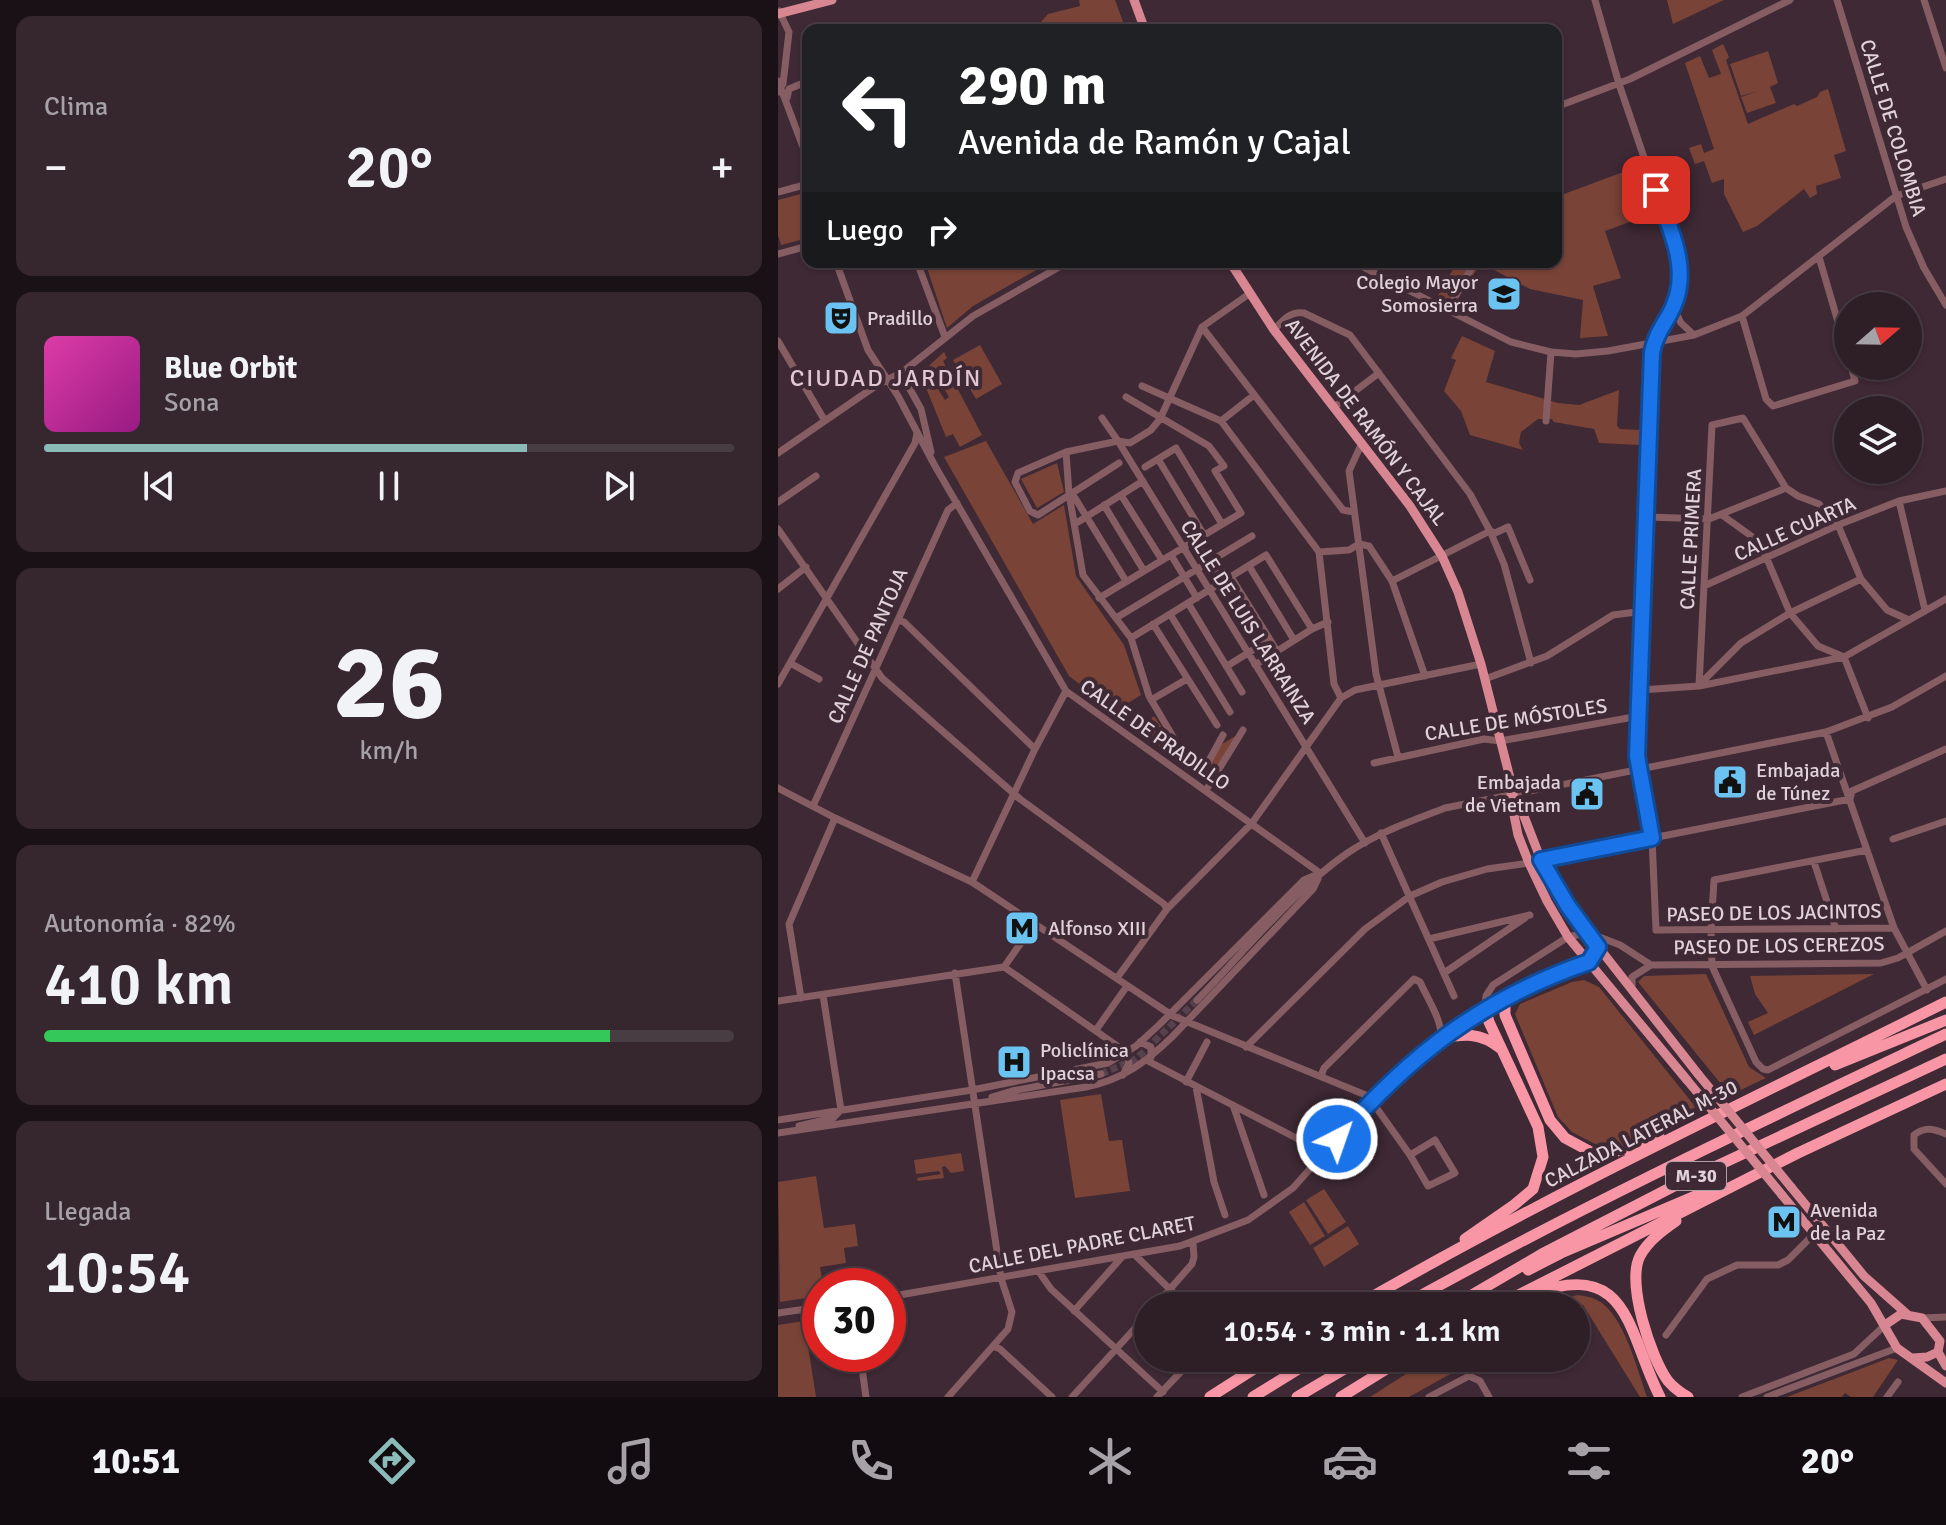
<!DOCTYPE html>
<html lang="es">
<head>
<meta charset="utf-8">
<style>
  :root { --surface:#2e1f27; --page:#36272f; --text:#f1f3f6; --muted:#a7a2a7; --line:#493d44; --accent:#8bbbb9 }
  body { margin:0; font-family:Signika,sans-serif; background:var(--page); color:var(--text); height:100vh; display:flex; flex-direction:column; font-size:30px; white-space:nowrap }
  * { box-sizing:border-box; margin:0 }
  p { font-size:26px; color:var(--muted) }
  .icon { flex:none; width:44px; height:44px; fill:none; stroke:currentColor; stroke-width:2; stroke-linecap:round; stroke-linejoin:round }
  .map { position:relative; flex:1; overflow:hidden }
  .side { display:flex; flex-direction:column; gap:16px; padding:16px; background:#191115; width:778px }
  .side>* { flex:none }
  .top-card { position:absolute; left:24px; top:24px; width:760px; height:244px; border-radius:16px; box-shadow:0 2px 6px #0004,0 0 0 2px var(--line); background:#202124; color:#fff; overflow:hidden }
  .needle { width:52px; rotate:70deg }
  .buttons { position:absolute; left:1056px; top:292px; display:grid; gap:16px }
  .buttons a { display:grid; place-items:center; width:88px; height:88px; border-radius:50%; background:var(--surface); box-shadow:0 2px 6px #0004,0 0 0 2px var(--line); font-size:40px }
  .speed { position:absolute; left:24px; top:1268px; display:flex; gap:16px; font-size:40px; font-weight:700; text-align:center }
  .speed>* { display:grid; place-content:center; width:104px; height:104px; border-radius:50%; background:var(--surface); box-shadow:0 2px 6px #0004,0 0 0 2px var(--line); line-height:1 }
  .speed .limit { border:12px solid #d22; background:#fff; color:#111 }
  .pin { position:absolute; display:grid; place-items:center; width:68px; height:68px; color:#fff; margin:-34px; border-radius:16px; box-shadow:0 4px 12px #0006 }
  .me { position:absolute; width:88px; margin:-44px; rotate:41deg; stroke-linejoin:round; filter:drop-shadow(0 0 6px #0008) }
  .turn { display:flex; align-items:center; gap:28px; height:168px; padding:0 24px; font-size:36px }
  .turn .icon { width:104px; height:104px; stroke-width:2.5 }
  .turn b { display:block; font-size:56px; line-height:68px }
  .then { display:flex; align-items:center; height:76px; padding:0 24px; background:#0003; gap:16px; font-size:30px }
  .big { font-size:60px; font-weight:600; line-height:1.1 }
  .side .card { flex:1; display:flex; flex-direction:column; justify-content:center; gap:12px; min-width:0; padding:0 28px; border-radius:16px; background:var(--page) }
  .side .dial { align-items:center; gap:0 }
  .dial b { font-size:104px; line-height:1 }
  .song { display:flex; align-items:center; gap:24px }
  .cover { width:96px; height:96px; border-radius:12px; background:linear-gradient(135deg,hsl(320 70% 55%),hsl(310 70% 35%)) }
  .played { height:8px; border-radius:4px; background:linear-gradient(90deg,var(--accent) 70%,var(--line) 70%) }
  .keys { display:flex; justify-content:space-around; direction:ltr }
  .heat { display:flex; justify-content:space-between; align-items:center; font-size:44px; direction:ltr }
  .charge { height:12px; border-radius:6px; background:linear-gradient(90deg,#34c759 82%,var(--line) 0) }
  .trip { position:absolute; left:356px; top:1292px; width:456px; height:80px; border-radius:40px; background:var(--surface); box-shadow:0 2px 6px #0004,0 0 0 2px var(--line); font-weight:600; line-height:80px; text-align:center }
  .dock { display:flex; height:128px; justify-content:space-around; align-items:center; background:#120c10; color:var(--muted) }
  .dock .icon { width:56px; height:56px }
  .dock .current { color:var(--accent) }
  .dock b { font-size:36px; color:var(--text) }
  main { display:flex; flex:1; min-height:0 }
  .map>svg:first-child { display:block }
  .green { fill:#7a4337 }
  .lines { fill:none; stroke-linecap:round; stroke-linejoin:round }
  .minor-tunnel { stroke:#56424d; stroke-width:7; stroke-dasharray:7 3.5; stroke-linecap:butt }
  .minor { stroke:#855d62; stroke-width:7 }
  .major { stroke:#d78692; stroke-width:9 }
  .highway { stroke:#f896a5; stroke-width:11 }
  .major-bridge { stroke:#d78692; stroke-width:9 }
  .route-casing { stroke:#114b97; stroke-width:20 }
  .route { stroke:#1a73e8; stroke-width:14 }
  .labels { text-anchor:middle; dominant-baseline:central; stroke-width:8; stroke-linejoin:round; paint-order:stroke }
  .shield { fill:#3e2934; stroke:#b09fa8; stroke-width:2 }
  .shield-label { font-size:18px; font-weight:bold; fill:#e1d2d9 }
  .street-label { font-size:20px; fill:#e1d2d9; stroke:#3e2934 }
  .poi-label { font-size:20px; fill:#e1d2d9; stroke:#3e2934; text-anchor:start }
  .quarter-label { font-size:24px; letter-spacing:2px; fill:#e3c6d4; stroke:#3e2934 }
</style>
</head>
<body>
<main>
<section class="side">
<div class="card"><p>Clima</p>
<div class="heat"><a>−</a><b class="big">20°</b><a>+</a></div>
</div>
<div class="card">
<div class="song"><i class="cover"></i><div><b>Blue Orbit</b><p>Sona</p></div></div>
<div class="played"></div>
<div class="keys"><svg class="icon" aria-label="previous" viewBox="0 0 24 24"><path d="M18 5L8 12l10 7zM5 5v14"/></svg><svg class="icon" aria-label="pause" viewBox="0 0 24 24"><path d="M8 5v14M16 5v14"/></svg><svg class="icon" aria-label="next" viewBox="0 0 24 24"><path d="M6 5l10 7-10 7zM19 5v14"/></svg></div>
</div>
<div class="card dial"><b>26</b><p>km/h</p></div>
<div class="card"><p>Autonomía · 82%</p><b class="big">410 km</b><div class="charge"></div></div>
<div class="card"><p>Llegada</p><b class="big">10:54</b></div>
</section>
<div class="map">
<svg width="1168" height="1397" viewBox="0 0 1168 1397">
  <rect width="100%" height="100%" fill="#3e2934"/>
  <path class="green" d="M301 0H337L348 30H256L270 14 302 6Z
    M889 0H946L895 24Z
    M945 44 951 57 948 60 970 124 1016 104 1019 106 1039 97 1042 92 1050 89 1068 151 1056 155 1063 178 1038 186 1039 194 1032 198 1026 189 979 226 965 232 946 194V179L934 183 926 161 917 164 911 148 923 144 926 153 936 149 907 63 922 56 931 78 943 74 934 50Z
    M990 51 1000 83 992 87 998 103 969 113 963 97 980 91 963 96 952 64Z
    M856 168 874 214 827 231 843 278 815 286 830 336 802 338 805 300 752 289 703 263 674 307 658 299 679 262H778V197Z
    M27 193 30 202V238L3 245 0 235V200Z
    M147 262H272L195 306 169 328Z
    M684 336 717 351 708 382 780 403 801 405 841 390 839 426 842 429 863 430 862 445 821 443 816 429 776 422 774 419H760L743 432 741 443 745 450 692 435 683 411 666 391 678 360 673 358Z
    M202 345 224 384 198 399 175 360Z
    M166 352 169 358 165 361 204 435 182 447 175 434 168 437 146 383H156L167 400 171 397 159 376 144 378 143 373Z
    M208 441 255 524 286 505 298 576 346 645 363 695 337 711 291 676 166 457Z
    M279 463 286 492 259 508 243 479Z
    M376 716 400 751 425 771 444 744 461 734 431 785 361 730Z
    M928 974 971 1067 988 1078 952 1095 860 982 866 976Z
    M1096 974 976 1035 970 1022 990 1013 977 994 972 976Z
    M806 980 821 987 920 1110 840 1146 817 1144 794 1132 780 1117 737 1014 742 1004 794 982Z
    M323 1094 331 1141 344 1140 352 1191 297 1198 282 1100Z
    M183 1153 186 1171 173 1173 167 1166 164 1167 166 1178 140 1181 139 1178 163 1174 161 1171 138 1174 136 1160Z
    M38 1176 46 1228 77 1224 80 1246 66 1248 68 1263 42 1267 45 1286H42V1296L2 1302 0 1182Z
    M546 1189 568 1222 550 1234 528 1200Z
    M526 1202 547 1236 532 1245 511 1212Z
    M570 1226 581 1244 546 1267 535 1248Z
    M800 1295C806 1296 813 1297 819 1300 846 1314 859 1369 869 1397H862L805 1305 753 1306Z
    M26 1321 38 1397H0V1325Z
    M653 1358H701L631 1397H592Z
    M1111 1358 1120 1360 1095 1397H1073L1067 1393 1064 1397H1009Z"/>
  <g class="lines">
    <path class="minor-tunnel" d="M323 1074 358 1059 419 1000"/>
    <path class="minor" d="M817 0 841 84 902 263C902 280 902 295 894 310 886 325 877 335 874 353L859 756 874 838 878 930 1116 928
      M1059 0 1128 227 1146 268 1168 305
      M1146 0 1168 68
      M0 81 30 160
      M0 92 5 84 11 32 1 11
      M9 98 11 89 30 81
      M778 107 852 79 1012 0
      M0 192 30 184
      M0 254 30 246
      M1041 257 1070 356
      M58 262 90 350 120 396 157 466 288 691 542 873
      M139 262 167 337
      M575 262 733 342 773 352 798 354 830 351 916 335 964 316 1118 196 1168 179
      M895 307 903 323 916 335
      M669 311 697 262
      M964 316 988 399 995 406 1077 381 1073 366
      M424 327 565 510 576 512
      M496 330C505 320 512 311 526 313L572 335 692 494 712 531 726 564 753 663
      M0 341 47 421
      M123 373 143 409 153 452
      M364 386 443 421 541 552 556 684 563 698
      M556 407 601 373
      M324 418 340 441 587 843
      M443 421 476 395
      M768 421 773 352
      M584 443 571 471 598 674 620 757
      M288 452 291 494 305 575 353 638 371 696 401 747 411 754
      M0 453 99 385 123 373 195 316 290 262
      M380 459 426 535
      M341 463 260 515 252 511 237 482 240 473 288 452 340 441 352 443 373 430 382 419 424 327 471 294
      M367 467 398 448 444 524
      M343 495 384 560
      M297 498 348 581
      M1121 501 1147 610
      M0 502 38 476
      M326 505 366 571
      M944 515 976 538 989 559 1012 613 1040 646 1066 657 1090 718
      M869 517 931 519 1008 488
      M300 522 365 481
      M0 529 104 678 242 799 386 904 389 909
      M417 540 444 582
      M581 544 591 546 614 581 647 676
      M541 552 571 550 581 544
      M393 555 419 598
      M471 566 516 640
      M453 577 499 651
      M614 581 712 531 717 533 730 527 752 580
      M926 586 1060 525 1121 501 1168 491
      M0 589 28 567
      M321 598 463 513 437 471 446 466 431 446 348 397
      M410 603 464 692
      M392 614 452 712
      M338 618 474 536
      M120 620 126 622 257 749
      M375 624 439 725
      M353 638 488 555 534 629
      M12 663 41 679
      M477 665 534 629 550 622
      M449 666 491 640
      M707 679 769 656 835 615 866 611
      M0 684 137 443 139 433
      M922 684 963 643 1012 613 1083 579
      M921 686 934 425 965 418 1008 488 1020 496 1041 504 1060 525 1083 579 1109 610 1131 620
      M862 690 921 686 1066 657 1168 599
      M373 700 409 679
      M1048 732 1116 928 1149 990
      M411 758 423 766 432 759 445 735
      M596 763 706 739 722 741 861 716
      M430 787 465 730
      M0 788 57 818 194 882 395 1016 590 1096 632 1155 650 1186 677 1173 657 1140 632 1155
      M35 806 170 510 179 503
      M603 833 676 996
      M1115 839 1168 821
      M1089 850 936 880 933 929 934 966 978 1062 985 1069 990 1070 1168 979
      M763 860 1072 799 1074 791 1168 749
      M1036 862 1058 929
      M194 882 257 749 288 691
      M811 933 842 945 873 965
      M651 939 752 915
      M226 967 348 1052
      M226 967 257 923
      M666 973 747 918
      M339 978 389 909 474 823 563 698 577 690 703 664
      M854 989V977L873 965 1103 963 1120 958 1168 931
      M45 995 63 1110
      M23 998 11 924 57 818
      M419 1000C465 953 518 888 571 852 601 832 634 821 667 808L1048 732 1114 707 1168 676
      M0 1001 226 967
      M318 1030 349 986
      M362 1042 373 1047V1057
      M468 1047 587 929 632 896 664 882 709 869 751 863
      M368 1060 522 1140
      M345 1075 351 1063 348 1052
      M543 1076 546 1068 636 979 642 982C649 998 664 1020 663 1037
      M408 1082 429 1042
      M418 1087 436 1182 447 1215
      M214 1097 234 1091 323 1074
      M455 1105 486 1195
      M0 1120 194 1090 330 1063 358 1046 381 1025 526 880 540 874
      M21 1126 55 1118 61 1112
      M0 1133 308 1087C344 1080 368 1062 394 1037L535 889 540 879
      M1168 1134C1156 1129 1147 1126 1136 1135V1149L1168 1184
      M357 1255 409 1306
      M261 1272 273 1289 385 1392
      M110 1297 402 1246 470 1220 515 1188 594 1099 662 1038 733 994 811 962 820 947 803 934 790 937 715 985 708 996 707 1008
      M377 1306 414 1264 416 1257 415 1243
      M296 1311 344 1257
      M0 1313 42 1307
      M1144 1318 1168 1317
      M888 1335 929 1279 959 1265H1000L1010 1260 1036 1234
      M215 1346 222 1349 274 1397
      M82 1354 88 1397
      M170 1397 230 1329 234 1312 223 1278 177 973
      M294 1397 370 1314
      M379 1397 416 1358
      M651 1397 691 1376 702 1381 711 1397
      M964 1397 1076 1354 1107 1325
      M989 1397 1119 1348
      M1109 1397 1120 1382"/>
    <path class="major" d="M356 0 367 30
      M0 14 54 0
      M452 262 496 330 632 506 664 556 680 592 703 664 732 778 734 805 740 835 751 863 769 901 790 937 909 1080
      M734 794 741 803 763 860 800 921 920 1074
      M1013 1187 1086 1276 1129 1314
      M1004 1195 1093 1303 1119 1348 1168 1383
      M1107 1325 1123 1314 1144 1318 1162 1341 1160 1352
      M1160 1352 1168 1366
      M1135 1358 1149 1357 1160 1352"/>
    <path class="highway" d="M733 994 727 1003V1015L772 1120 787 1138 813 1152 826 1154 858 1147 881 1136
      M662 1038C686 1034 702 1032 722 1048
      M1057 1065 1168 1020
      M898 1221C885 1230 870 1241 862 1256 848 1283 873 1358 890 1381 895 1387 903 1393 910 1397
      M687 1239 736 1205 755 1189 765 1157 760 1127 711 1022 707 1008
      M750 1270 783 1253 943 1185
      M755 1294C852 1258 849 1332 882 1397
      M578 1306C770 1195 970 1101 1168 1002
      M624 1306C801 1207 985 1121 1168 1034
      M675 1306 764 1254 898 1185 1168 1059
      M719 1306 1020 1153 1168 1084
      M432 1397 493 1358
      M475 1397 538 1358
      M519 1397 585 1358
      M563 1397 626 1358"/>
    <path class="major-bridge" d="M920 1074 1013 1187
      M909 1080 1004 1195"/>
  </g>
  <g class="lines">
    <defs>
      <path id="route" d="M559 1139C632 1055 705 998 811 962L820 947 790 906 763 860 874 838 859 756 874 353C877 334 888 323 895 307 913 268 891 227 878 190"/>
    </defs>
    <use href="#route" class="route-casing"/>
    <use href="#route" class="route"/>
  </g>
  <defs>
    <symbol id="university-square" viewBox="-11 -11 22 22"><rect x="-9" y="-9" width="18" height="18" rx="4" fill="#6bc3f2" stroke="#3e2934"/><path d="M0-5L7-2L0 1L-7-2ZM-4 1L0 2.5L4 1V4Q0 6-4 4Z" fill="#111"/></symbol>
    <symbol id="theatre-square" viewBox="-11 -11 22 22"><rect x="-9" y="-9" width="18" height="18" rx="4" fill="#6bc3f2" stroke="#3e2934"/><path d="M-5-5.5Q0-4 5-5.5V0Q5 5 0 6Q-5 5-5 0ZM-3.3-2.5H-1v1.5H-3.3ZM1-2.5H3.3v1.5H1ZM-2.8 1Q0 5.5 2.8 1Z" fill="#111"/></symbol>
    <symbol id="civic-square" viewBox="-11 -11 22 22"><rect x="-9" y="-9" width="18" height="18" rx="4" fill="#6bc3f2" stroke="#3e2934"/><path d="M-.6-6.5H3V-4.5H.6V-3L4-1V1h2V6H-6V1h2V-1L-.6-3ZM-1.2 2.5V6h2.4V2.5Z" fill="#111"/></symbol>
    <symbol id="metro-square" viewBox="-11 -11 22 22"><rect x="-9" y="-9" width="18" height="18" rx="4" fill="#6bc3f2" stroke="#3e2934"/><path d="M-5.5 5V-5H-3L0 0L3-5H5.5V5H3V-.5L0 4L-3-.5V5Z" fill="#111"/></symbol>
    <symbol id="hospital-square" viewBox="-11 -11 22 22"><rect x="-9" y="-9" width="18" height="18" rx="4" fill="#6bc3f2" stroke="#3e2934"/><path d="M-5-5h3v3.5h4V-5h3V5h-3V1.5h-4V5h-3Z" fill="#111"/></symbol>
  </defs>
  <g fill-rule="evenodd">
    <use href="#university-square" x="706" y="274" width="40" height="40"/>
    <use href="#theatre-square" x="43" y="298" width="40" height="40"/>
    <use href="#civic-square" x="932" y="762" width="40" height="40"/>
    <use href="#civic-square" x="789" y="774" width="40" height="40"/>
    <use href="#metro-square" x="224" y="908" width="40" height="40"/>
    <use href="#hospital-square" x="216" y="1042" width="40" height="40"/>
    <use href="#metro-square" x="986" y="1202" width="40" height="40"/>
  </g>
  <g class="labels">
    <rect class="shield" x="888" y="1162" width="60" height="28" rx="6"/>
    <g class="shield-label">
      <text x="918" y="1176">M-30</text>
    </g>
    <g class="street-label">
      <text transform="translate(1115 128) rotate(73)">CALLE DE COLOMBIA</text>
      <text transform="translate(588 422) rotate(53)">AVENIDA DE RAMÓN Y CAJAL</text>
      <text transform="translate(1017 529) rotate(-24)">CALLE CUARTA</text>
      <text transform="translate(913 539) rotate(-87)">CALLE PRIMERA</text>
      <text transform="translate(470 622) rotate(58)">CALLE DE LUIS LARRAINZA</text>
      <text transform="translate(90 646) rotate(-66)">CALLE DE PANTOJA</text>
      <text transform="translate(738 720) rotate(-9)">CALLE DE MÓSTOLES</text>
      <text transform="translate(377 735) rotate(35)">CALLE DE PRADILLO</text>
      <text transform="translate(996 913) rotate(-1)">PASEO DE LOS JACINTOS</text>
      <text transform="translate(1001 946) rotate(-1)">PASEO DE LOS CEREZOS</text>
      <text transform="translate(863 1134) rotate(-27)">CALZADA LATERAL M-30</text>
      <text transform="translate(304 1245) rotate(-11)">CALLE DEL PADRE CLARET</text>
    </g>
    <g class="poi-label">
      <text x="700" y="282" text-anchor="end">Colegio Mayor<tspan x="700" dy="23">Somosierra</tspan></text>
      <text x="89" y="318">Pradillo</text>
      <text x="978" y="770">Embajada<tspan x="978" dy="23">de Túnez</tspan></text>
      <text x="783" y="782" text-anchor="end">Embajada<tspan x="783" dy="23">de Vietnam</tspan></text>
      <text x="270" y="928">Alfonso XIII</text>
      <text x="262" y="1050">Policlínica<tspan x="262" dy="23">Ipacsa</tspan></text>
      <text x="1032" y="1210">Avenida<tspan x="1032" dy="23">de la Paz</tspan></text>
    </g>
    <g class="quarter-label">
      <text x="108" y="378">CIUDAD JARDÍN</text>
    </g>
  </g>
</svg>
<div class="buttons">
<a><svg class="needle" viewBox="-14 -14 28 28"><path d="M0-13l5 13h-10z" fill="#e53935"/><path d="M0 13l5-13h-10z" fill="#a7a2a7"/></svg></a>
<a><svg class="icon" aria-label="layers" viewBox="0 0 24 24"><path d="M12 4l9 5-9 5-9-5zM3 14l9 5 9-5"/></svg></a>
</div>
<div class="speed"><div class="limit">30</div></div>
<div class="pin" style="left:878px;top:190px;background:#d93025"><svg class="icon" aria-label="arrive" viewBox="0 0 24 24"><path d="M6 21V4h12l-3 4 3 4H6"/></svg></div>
<svg class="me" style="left:559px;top:1139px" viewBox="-20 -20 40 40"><circle r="17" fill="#1a73e8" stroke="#fff" stroke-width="3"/><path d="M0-11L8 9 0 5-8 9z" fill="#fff"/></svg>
<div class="trip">10:54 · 3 min · 1.1 km</div>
<div class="top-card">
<div class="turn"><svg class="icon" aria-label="left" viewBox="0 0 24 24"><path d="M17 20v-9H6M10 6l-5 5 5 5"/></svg><div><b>290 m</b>Avenida de Ramón y Cajal</div></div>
<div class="then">Luego<svg class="icon" aria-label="right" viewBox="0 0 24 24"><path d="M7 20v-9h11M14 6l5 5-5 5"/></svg></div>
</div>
</div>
</main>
<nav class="dock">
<b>10:51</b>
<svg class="icon current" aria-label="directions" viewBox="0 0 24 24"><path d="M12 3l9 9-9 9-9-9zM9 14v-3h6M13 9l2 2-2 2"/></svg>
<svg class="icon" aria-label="music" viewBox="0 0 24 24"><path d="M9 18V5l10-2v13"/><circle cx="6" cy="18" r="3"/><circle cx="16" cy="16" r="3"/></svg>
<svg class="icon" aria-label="phone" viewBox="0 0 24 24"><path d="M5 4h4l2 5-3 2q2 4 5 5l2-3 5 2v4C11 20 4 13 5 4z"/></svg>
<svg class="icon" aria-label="climate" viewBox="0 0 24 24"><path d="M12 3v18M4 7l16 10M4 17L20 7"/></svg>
<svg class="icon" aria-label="car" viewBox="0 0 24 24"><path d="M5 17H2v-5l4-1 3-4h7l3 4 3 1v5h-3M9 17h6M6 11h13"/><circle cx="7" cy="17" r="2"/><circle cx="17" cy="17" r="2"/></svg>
<svg class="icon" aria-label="filters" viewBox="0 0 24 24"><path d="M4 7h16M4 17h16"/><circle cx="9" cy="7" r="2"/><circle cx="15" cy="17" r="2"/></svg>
<b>20°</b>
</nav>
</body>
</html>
